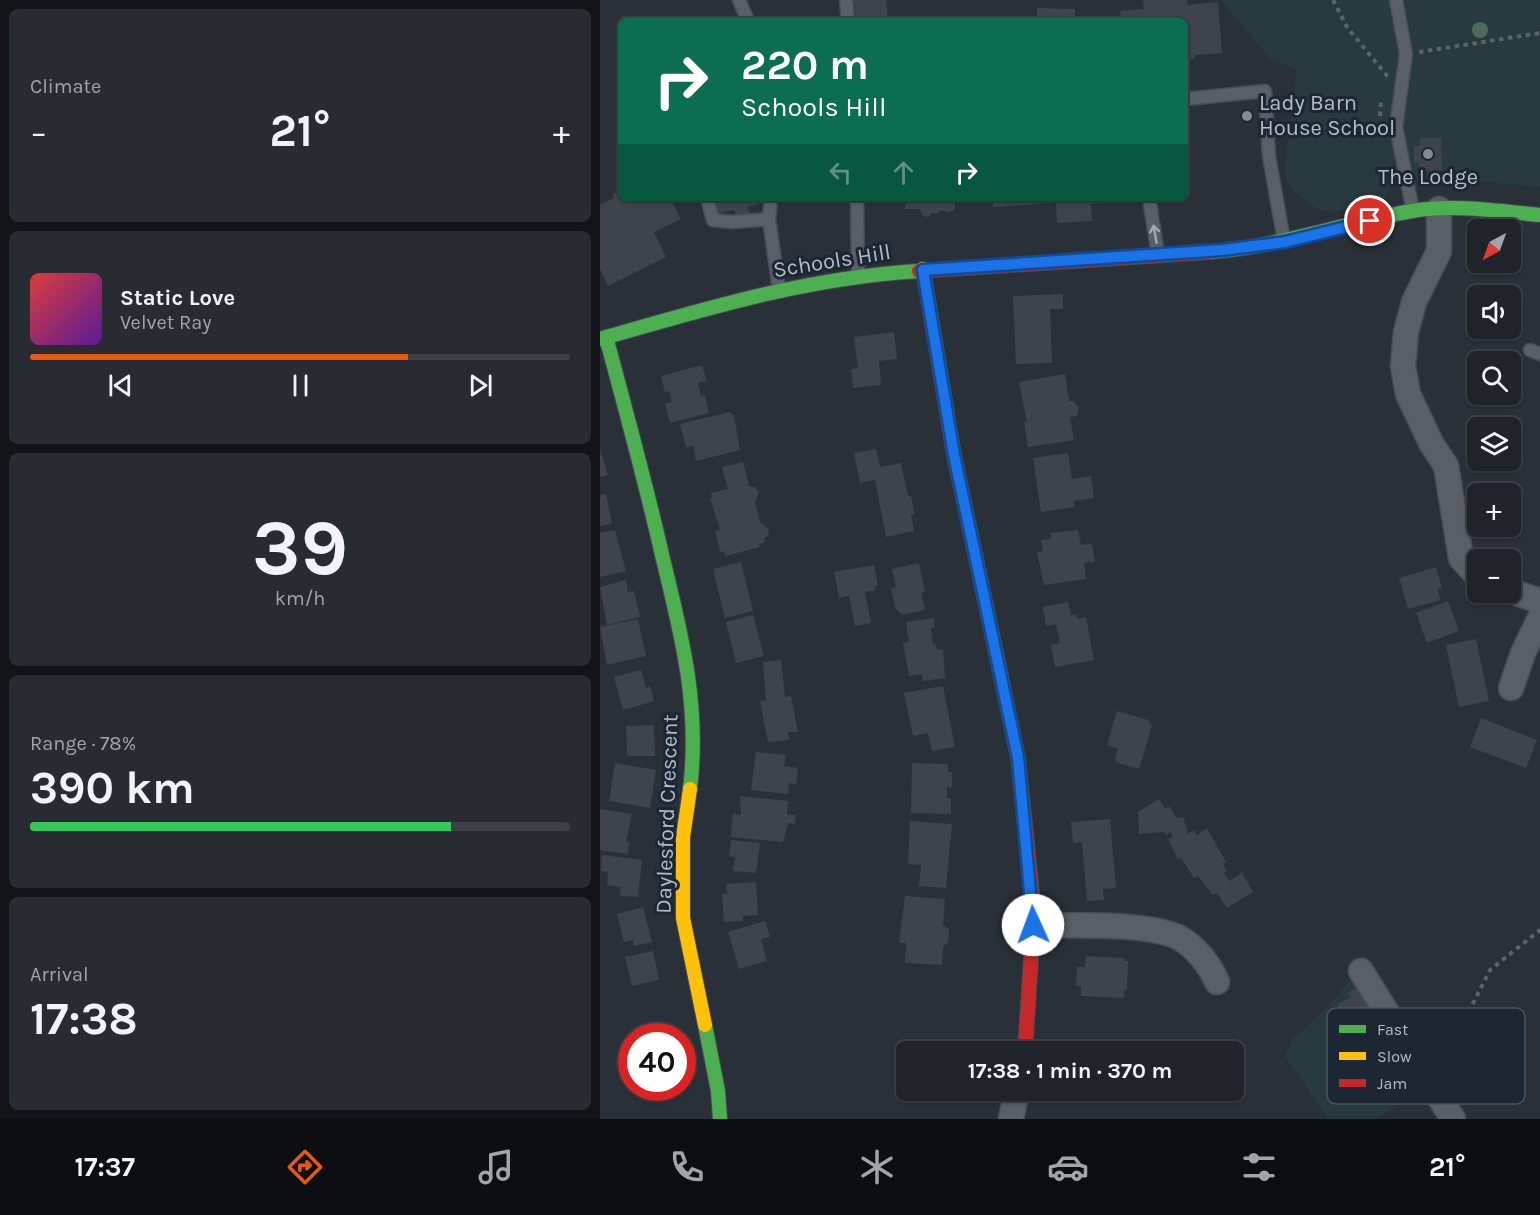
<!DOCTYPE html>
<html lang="en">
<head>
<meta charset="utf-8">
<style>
  :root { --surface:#20242a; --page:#282c32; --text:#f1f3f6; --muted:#a2a4a8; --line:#3d4147; --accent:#ea580c }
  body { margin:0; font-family:Karla,sans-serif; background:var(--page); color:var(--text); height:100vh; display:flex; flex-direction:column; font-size:22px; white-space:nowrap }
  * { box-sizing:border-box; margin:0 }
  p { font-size:20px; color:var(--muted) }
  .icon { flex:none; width:33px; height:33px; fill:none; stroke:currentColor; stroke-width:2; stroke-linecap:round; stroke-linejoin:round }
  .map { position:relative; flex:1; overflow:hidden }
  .details { display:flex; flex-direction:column; gap:9px; padding:9px; background:#121417; width:600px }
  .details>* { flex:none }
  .banner { position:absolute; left:18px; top:18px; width:570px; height:183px; border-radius:9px; box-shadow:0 2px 4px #0004,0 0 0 2px var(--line); background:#0b6e4f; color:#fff; overflow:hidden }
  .needle { width:39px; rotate:221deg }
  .tools { position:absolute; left:867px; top:219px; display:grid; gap:12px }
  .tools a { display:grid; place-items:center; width:54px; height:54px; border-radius:9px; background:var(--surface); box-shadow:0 2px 4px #0004,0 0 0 2px var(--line); font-size:30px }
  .speed { position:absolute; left:18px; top:1023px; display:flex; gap:12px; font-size:30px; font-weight:700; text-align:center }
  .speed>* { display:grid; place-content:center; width:78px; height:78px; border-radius:50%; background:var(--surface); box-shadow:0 2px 4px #0004,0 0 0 2px var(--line); line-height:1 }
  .speed .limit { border:9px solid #d22; background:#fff; color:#111 }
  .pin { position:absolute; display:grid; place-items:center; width:51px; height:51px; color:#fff; margin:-26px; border:3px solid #fff; border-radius:50%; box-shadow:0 2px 6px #0007 }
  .me { position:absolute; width:66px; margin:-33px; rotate:358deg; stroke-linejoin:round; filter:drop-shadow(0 0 4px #0008) }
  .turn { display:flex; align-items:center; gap:21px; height:126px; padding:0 24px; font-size:27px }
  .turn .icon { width:78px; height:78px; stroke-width:2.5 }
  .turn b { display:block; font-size:42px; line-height:51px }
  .lanes { display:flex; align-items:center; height:57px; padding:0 24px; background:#0003; justify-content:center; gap:30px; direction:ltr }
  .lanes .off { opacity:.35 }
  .big { font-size:45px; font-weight:700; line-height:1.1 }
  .details .card { flex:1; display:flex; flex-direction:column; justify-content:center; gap:9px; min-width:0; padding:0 21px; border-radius:9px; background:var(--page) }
  .details .dial { align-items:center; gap:0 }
  .dial b { font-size:78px; line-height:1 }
  .song { display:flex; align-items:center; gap:18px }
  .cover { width:72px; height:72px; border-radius:9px; background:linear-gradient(135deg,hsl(0 70% 55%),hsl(270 70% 35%)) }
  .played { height:6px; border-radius:3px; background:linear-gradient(90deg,var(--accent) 70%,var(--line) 70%) }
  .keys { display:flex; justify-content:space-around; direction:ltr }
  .heat { display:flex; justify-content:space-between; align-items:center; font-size:33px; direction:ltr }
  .charge { height:9px; border-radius:4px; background:linear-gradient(90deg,#34c759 78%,var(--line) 0) }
  .trip { position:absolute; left:296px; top:1041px; width:348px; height:60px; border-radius:9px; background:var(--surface); box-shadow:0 2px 4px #0004,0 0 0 2px var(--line); font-weight:700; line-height:60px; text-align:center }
  .tab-bar { display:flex; height:96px; justify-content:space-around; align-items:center; background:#0d0e11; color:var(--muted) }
  .tab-bar .icon { width:42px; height:42px }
  .tab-bar .selected { color:var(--accent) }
  .tab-bar b { font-size:27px; color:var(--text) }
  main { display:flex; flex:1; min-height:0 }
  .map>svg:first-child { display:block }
  .green { fill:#273a3e }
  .building { fill:#3f444c }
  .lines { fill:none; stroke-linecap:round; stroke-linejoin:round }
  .lane-casing { stroke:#484c55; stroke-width:15 }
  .street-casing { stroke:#484c55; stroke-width:27 }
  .fast-casing { stroke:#484c55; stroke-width:16 }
  .slow-casing { stroke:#484c55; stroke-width:16 }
  .jam-casing { stroke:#484c55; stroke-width:16 }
  .path { stroke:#5c6268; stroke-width:4; stroke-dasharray:4.5 4.5; stroke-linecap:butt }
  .lane { stroke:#5a5e66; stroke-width:12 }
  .street { stroke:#5a5e66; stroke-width:24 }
  .fast { stroke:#4caf50; stroke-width:14 }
  .slow { stroke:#ffc107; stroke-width:14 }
  .jam { stroke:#c62828; stroke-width:14 }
  .tree { fill:#4e6a5a }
  .oneway { stroke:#a2a9b5 }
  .route-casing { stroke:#114b97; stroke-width:15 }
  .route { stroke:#1a73e8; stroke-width:10 }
  .poi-dot { fill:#848b96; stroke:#1d2633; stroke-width:2 }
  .labels { text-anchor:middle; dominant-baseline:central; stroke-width:6; stroke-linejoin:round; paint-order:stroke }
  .poi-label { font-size:22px; fill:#b4bcc9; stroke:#1d2633; text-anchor:start }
  .street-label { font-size:22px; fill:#b4bcc9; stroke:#1d2633 }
  .key { fill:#1d2633; stroke:#4a5360; stroke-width:1.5 }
  .key-label { font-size:16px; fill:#b4bcc9 }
</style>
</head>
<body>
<main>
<section class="details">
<div class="card"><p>Climate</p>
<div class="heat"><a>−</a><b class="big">21°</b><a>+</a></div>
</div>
<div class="card">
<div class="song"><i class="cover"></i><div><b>Static Love</b><p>Velvet Ray</p></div></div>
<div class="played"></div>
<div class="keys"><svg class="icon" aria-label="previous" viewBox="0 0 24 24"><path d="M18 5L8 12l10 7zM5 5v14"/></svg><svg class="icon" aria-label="pause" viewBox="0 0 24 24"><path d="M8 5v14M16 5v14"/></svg><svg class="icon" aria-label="next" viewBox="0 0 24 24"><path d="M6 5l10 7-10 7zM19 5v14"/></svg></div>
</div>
<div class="card dial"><b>39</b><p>km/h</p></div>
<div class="card"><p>Range · 78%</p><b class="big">390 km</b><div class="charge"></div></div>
<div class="card"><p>Arrival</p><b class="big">17:38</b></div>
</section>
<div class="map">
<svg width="940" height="1119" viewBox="0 0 940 1119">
  <rect width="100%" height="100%" fill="#2a3038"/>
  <path class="green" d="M621 0H940V187L886 182 820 188 810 181 794 184 785 197 732 213 717 209 694 192 687 181 685 165 697 70 670 59Z
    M754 976 822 1089 777 1119H728L685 1056 693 1038 719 1016Z"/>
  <path class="building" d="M254 0H286L288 21H256Z
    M543 0H587L588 5 618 2 622 53 595 55V59L585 60V21H521L520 11 544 9Z
    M437 8 475 9V16L491 17V21H437Z
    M108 15 110 21H87V20Z
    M820 138H841L842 171H819V162L814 163V146H820Z
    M21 190V198H70L81 219 54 232 66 257 8 286 0 269V205L14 198 13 194Z
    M114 198H158L159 204 148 207 150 215 136 218 134 210 118 213Z
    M306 198H355V209L349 212 340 210 339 213H332L329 217 323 216 320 209H305Z
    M393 198H530V202L491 204 492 221 457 223 456 203 393 207Z
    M463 294V309H450L452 363 416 364 413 296Z
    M294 332 297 359 279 361 281 385 253 388 251 369 258 368 254 337Z
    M102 365 107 381 98 383 101 396 105 395 109 413 70 423 65 404 72 402 69 391 65 392 61 376Z
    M465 374 469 401H473L479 408 477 416 470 417 474 440 428 447 424 422H427L419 382Z
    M130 412 134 416 140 450 96 461 93 446 86 447 80 424Z
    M0 449 8 475 0 477Z
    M276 449 280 467 301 463 308 496H311L315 514H311L314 531 286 537 275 480 260 483 254 453Z
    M468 453 472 479 491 476 494 498 474 501 475 507 441 512 433 458Z
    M143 462 149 486 155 487 159 493 155 502 160 522 169 529 168 536 164 538 165 542 159 544 160 547 125 556 124 551 120 552 115 531 120 530 110 498 112 497 111 493 128 489 122 467Z
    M6 494 12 524 0 526V495Z
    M15 530 26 571 0 577V533Z
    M478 530 481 545 492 544 495 562 484 563 486 579 444 585 437 552 443 551 441 540 451 539V533Z
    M141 562 153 611 125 618 113 569Z
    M319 563 325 592 321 593 325 610 302 615 295 608 291 588 296 587 292 569Z
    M274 565 278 586 274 587 275 590 265 592 271 623 255 626 249 596 239 598 234 572Z
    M836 567 842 588 837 589 841 600 808 609 799 578Z
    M26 580 28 592 34 591 40 617 7 625 0 587Z
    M848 601 859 631 827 643 816 613Z
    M468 602 471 615 476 614 477 619 486 617 494 660 455 667 451 645 460 643 456 624 446 626 443 607Z
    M153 615 164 656 136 663 126 622Z
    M334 618 335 627 331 628 333 645 336 644 337 650 343 649 345 678 323 681 322 674 309 676 303 643 309 642 306 622Z
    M38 619 46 656 7 665 0 627Z
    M876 639 889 701 859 707 846 645Z
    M181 660 185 697 191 696 198 732H188L189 740 168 742 160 701 166 700 163 662Z
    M41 670 46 688 50 686 54 701 23 710 14 677Z
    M343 686 355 747 332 751 328 733 313 736 304 693Z
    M517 711 548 720 552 726 539 769 515 762 517 748 507 745Z
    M881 718 937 740 926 768 870 747Z
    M54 725 55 756H27L26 726Z
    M156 752 186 755 184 766 198 768 196 784 189 783 188 794 151 790Z
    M15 763 56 770 50 808 9 801Z
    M312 763 348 764V772H352V788L347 787V798H351V814L311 813Z
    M140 796 188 801 187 814 196 815 195 824 188 823 183 842 131 837 133 814 141 815Z
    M559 799 565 808 570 807 577 818 583 817 588 834 594 830 597 835 607 828 626 862 623 864 627 871 624 873 629 881 642 873 653 892 627 908 617 893 613 895 598 876 594 878 581 858 578 860 568 839 573 836 570 832 566 835 564 832 539 834 538 812Z
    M0 809 32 814 26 842H29L28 854 0 850Z
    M510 819 516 888 503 889 504 900 487 901 482 842 473 843 471 822Z
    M310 821 352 824 346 888 319 886 321 865 308 864Z
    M131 840 160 843 156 873 133 871 135 857 129 856Z
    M2 855 42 860 38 897 20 896 21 887 7 885 8 872 1 871Z
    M156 882 158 915 143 916V921L124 922 122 894H127L126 884Z
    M305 896 345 899 343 925 349 929 348 943 343 946 342 965 305 963 306 943H299Z
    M43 907 52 942 34 946 33 940 24 942 17 914Z
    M165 921 170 937 161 939 167 961 139 969 128 932Z
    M53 951 59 980 32 986 25 957Z
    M486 956 524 958V961H528L527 990H524V998L481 996V986H476L477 967H485Z
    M759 986 772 1005 747 1020 737 1005 751 997 748 993Z"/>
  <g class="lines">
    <defs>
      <path id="lane" d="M139 0 148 21
        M246 0 248 21
        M796 0 806 54 796 127 813 211
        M585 99 665 91 669 156 684 241
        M107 198 113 220 132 222 169 219
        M171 198 169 219 179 289
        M257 198 258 274
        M549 198 558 255
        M930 350 940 354"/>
      <path id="street" d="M839 209V251L814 302 806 332 803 366 808 394 831 443 846 466 861 558 878 577
        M910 591 940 601
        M911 688 923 653 940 618
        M433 925C470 926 545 922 578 937 595 946 610 965 617 982
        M761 971 853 1119
        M411 1119 417 1090"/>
      <path id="fast" d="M609 252C679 247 743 223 812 211 853 204 898 211 940 215
        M6 337C26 411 46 484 63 559 82 637 100 707 90 789
        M0 339C108 308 206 278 319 271
        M105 1025 118 1091 120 1119"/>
      <path id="slow" d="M323 269 354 455 403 686
        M90 789 83 837V918L105 1025"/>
      <path id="jam" d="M319 271 609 252
        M403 686 418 758 434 912 425 1052"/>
    </defs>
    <use href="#lane" class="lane-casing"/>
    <use href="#street" class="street-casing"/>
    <use href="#fast" class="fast-casing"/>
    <use href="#slow" class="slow-casing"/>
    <use href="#jam" class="jam-casing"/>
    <path class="path" d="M733 0 747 27 788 77
      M819 52 940 33
      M780 116 781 102 784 101
      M839 1057 857 1035 890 970 940 930"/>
    <use href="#lane" class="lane"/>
    <use href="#street" class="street"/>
    <use href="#fast" class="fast"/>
    <use href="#slow" class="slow"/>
    <use href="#jam" class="jam"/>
  </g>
  <circle class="tree" cx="880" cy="30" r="8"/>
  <defs><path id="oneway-shaft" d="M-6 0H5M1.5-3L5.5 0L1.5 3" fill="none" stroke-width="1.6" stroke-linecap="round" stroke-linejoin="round" transform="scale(1.5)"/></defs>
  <use class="oneway" href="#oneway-shaft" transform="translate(555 234) rotate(-100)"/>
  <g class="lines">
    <defs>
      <path id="route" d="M433 925 418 758 354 455 323 270 623 250 685 242 770 221"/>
    </defs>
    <use href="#route" class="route-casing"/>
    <use href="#route" class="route"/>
  </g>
  <g class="poi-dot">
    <circle cx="647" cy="116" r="6"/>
    <circle cx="828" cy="154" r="6"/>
  </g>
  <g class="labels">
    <g class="poi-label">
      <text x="659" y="103">Lady Barn<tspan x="659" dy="25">House School</tspan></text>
      <text x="828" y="177" text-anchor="middle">The Lodge</text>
    </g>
    <g class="street-label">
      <text transform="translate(232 261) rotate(-9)">Schools Hill</text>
      <text transform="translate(67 814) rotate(-88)">Daylesford Crescent</text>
    </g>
  </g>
  <rect x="727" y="1008" width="198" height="96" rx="9" class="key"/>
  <rect x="739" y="1025" width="27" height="8" fill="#4caf50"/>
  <rect x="739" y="1052" width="27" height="8" fill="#ffc107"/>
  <rect x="739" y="1079" width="27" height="8" fill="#c62828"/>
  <g class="key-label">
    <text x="777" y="1035">Fast</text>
    <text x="777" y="1062">Slow</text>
    <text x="777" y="1089">Jam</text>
  </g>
</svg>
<div class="tools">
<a><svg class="needle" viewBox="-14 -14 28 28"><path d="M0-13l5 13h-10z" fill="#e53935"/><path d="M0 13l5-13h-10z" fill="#a2a4a8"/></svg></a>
<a><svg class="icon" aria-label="sound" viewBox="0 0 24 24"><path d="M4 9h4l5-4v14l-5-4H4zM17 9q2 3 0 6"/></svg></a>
<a><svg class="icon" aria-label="search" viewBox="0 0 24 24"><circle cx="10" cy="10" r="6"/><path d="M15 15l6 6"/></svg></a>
<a><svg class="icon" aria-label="layers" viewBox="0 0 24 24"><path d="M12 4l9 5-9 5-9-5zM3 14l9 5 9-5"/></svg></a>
<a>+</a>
<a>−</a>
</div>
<div class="speed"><div class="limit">40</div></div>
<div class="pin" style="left:770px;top:221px;background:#d93025"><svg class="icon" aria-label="arrive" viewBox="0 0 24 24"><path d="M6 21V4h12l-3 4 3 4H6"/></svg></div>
<svg class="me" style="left:433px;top:925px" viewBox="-20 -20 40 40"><circle r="19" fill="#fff"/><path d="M0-13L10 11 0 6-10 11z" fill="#1a73e8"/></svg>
<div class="trip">17:38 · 1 min · 370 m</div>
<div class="banner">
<div class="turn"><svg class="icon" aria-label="right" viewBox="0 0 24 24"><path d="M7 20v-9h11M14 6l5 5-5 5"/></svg><div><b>220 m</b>Schools Hill</div></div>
<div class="lanes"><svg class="icon off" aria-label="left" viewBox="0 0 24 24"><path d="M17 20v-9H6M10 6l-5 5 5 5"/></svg><svg class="icon off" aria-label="ahead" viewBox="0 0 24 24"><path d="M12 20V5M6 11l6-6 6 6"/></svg><svg class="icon" aria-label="right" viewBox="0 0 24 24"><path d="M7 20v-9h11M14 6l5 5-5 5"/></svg></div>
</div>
</div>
</main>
<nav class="tab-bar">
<b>17:37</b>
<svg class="icon selected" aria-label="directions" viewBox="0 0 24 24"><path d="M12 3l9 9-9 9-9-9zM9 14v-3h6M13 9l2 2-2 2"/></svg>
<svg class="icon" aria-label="music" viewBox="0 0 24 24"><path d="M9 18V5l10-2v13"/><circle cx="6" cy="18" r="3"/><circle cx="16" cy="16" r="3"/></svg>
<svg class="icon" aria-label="phone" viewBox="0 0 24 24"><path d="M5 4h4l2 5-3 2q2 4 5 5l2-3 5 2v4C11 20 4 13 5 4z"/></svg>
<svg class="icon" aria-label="climate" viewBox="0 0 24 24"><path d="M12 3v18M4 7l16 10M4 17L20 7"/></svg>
<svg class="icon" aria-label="car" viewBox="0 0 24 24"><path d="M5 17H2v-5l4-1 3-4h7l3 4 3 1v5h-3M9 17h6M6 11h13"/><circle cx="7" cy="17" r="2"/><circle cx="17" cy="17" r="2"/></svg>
<svg class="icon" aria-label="filters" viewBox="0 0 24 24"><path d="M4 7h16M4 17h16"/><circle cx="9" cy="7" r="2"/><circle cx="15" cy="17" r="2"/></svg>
<b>21°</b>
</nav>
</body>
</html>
